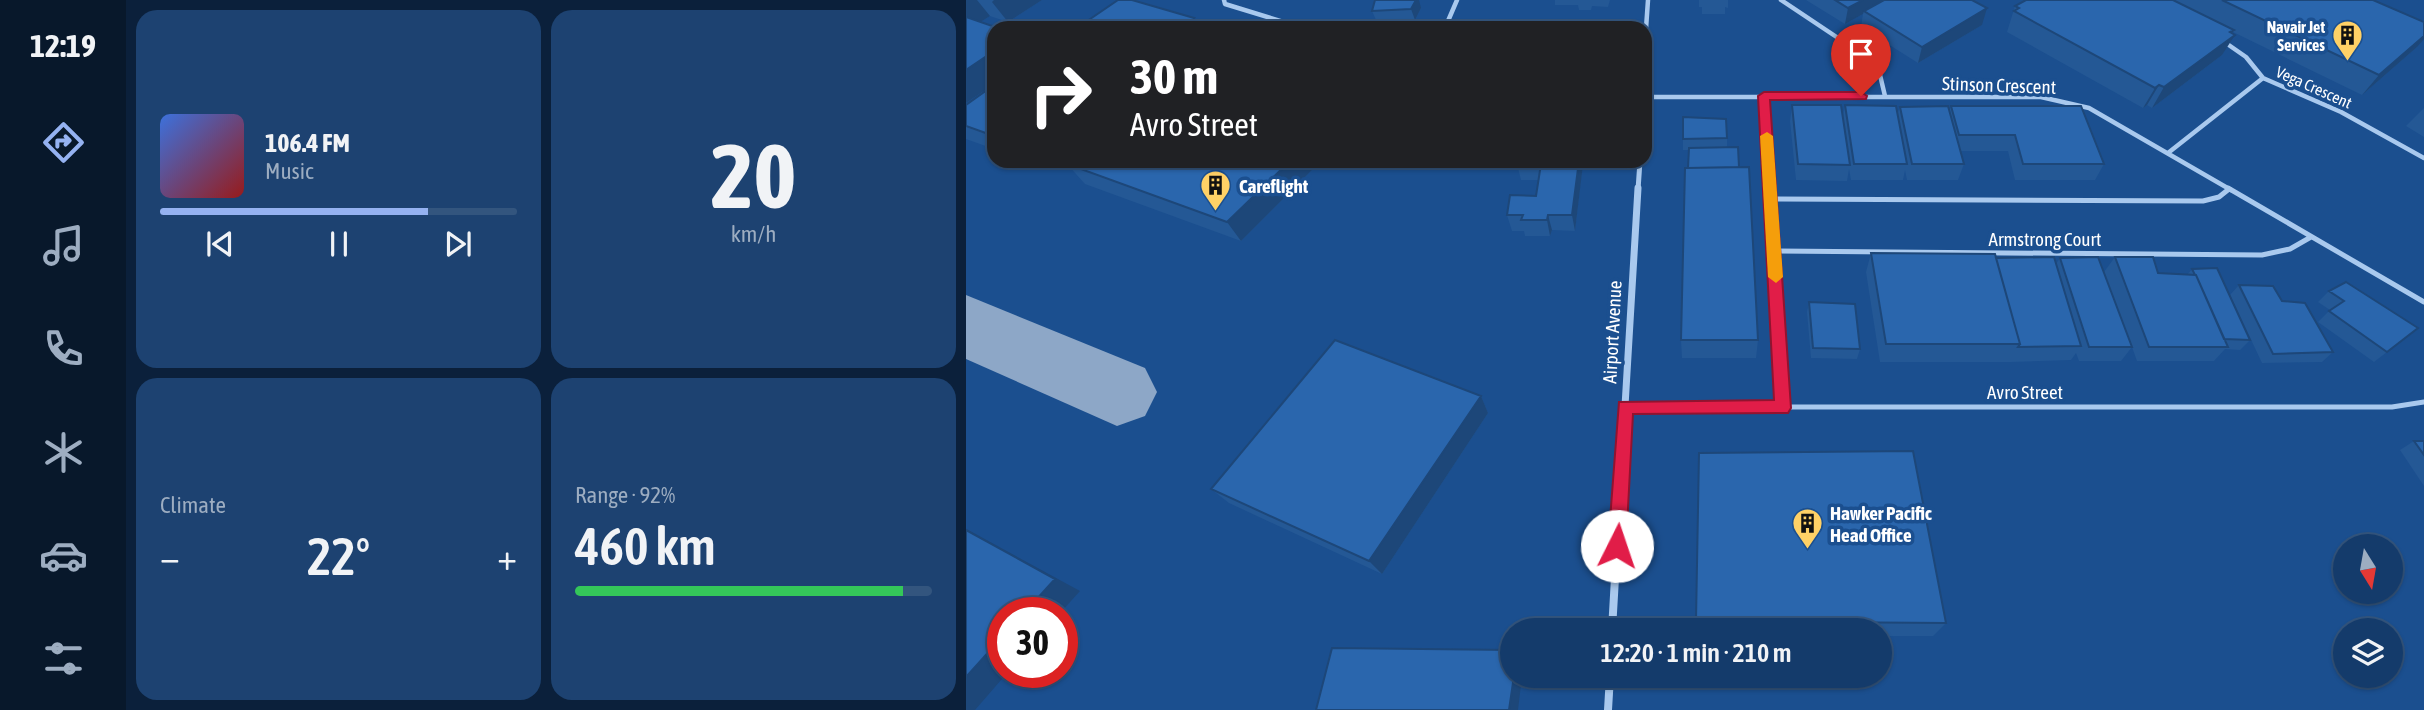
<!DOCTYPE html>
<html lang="en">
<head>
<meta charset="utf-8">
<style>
  :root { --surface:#143b6b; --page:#1d4271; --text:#f1f3f6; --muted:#9dadc1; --line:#33557e; --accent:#95b2f1 }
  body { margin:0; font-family:"Asap Condensed",sans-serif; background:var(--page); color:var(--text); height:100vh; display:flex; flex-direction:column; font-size:26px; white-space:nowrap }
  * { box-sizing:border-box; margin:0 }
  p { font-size:23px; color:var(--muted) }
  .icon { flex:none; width:38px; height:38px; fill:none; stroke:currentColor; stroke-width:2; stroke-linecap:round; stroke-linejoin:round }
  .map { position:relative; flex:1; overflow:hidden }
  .details { display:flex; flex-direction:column; gap:10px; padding:10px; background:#0b203b; width:840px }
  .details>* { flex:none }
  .guide { position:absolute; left:21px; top:21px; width:665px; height:147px; border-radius:21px; box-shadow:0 2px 5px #0004,0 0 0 2px var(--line); background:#202124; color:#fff; overflow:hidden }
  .needle { width:46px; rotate:169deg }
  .controls { position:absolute; left:1367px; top:534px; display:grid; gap:14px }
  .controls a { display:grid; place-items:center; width:70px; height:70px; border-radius:50%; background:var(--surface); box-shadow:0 2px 5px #0004,0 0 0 2px var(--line); font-size:35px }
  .speed { position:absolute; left:21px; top:597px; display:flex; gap:14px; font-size:35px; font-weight:700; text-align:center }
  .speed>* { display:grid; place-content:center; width:91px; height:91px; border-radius:50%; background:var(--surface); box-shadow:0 2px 5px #0004,0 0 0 2px var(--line); line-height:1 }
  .speed .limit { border:10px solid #d22; background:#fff; color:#111 }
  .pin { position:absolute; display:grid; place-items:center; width:60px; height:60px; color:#fff; margin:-72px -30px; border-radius:50% 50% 50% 0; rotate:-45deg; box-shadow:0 0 7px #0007 }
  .pin .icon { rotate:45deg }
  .me { position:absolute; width:77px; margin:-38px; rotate:4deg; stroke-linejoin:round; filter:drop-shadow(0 0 5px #0008) }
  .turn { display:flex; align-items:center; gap:24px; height:147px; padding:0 28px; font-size:32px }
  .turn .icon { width:91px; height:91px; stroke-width:2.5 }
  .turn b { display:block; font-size:49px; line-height:60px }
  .big { font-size:52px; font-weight:600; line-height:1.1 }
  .details .widget { flex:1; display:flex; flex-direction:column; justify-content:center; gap:10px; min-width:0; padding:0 24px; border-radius:21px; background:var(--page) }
  .details .dial { align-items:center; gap:0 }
  .dial b { font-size:91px; line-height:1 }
  .song { display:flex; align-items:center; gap:21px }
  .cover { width:84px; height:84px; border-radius:10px; background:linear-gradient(135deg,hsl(220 70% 55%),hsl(0 70% 35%)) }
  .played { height:7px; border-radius:4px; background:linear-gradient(90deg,var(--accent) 75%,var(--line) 75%) }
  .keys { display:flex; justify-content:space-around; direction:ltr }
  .heat { display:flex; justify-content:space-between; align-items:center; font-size:38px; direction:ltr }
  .charge { height:10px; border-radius:5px; background:linear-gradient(90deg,#34c759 92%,var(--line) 0) }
  .details .tiles { flex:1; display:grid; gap:10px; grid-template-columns:repeat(2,1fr) }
  .trip { position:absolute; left:534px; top:618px; width:392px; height:70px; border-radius:35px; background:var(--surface); box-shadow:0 2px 5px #0004,0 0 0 2px var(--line); font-weight:600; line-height:70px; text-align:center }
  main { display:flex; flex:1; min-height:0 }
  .tabs { display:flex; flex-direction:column; width:126px; justify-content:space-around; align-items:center; background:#08182b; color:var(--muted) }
  .tabs .icon { width:49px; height:49px }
  .tabs .selected { color:var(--accent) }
  .tabs b { font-size:32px; color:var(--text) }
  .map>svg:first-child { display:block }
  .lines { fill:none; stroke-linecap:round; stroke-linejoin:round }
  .taxiway { fill:#8da7c7; fill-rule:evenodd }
  .lane-far1 { stroke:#a9c9ee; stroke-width:4.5 }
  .lane { stroke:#a9c9ee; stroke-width:5 }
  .street-far2 { stroke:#a9c9ee; stroke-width:5 }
  .street-far1 { stroke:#a9c9ee; stroke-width:7 }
  .street { stroke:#a9c9ee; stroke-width:8 }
  .wall { fill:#245895 }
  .shaded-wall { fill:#1d4779 }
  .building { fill:#2a66ad; stroke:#1d4779; stroke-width:2 }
  .route { fill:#e11d48; stroke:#92132f; stroke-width:2 }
  .slow { fill:#f59e0b }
  .labels { text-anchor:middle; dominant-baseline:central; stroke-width:7; stroke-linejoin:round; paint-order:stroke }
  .far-poi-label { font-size:16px; font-weight:bold; fill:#fff; stroke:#1b4f8f; text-anchor:end }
  .far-street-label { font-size:16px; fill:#fff; stroke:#1b4f8f }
  .street-label { font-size:19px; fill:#fff; stroke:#1b4f8f }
  .poi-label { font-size:19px; font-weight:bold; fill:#fff; stroke:#1b4f8f; text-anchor:start }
</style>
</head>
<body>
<main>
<nav class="tabs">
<b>12:19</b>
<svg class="icon selected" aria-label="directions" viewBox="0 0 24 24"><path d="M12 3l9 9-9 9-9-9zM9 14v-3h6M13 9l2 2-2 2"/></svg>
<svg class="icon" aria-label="music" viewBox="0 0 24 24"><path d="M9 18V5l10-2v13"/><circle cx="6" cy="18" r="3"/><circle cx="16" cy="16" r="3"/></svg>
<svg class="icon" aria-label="phone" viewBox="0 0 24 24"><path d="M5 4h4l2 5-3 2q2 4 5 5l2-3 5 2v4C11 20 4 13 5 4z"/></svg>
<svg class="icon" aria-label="climate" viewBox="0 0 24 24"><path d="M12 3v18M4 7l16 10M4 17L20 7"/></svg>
<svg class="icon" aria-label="car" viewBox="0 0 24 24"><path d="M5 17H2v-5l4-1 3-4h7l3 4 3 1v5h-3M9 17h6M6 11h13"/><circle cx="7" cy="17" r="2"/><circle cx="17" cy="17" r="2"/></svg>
<svg class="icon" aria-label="filters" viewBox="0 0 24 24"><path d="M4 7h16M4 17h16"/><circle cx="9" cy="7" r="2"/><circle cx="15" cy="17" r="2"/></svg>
</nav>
<section class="details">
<div class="tiles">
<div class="widget">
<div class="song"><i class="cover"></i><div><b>106.4 FM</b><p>Music</p></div></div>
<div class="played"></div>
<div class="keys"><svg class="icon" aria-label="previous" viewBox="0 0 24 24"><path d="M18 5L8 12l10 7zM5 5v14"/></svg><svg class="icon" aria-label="pause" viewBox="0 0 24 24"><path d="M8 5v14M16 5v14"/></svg><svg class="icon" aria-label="next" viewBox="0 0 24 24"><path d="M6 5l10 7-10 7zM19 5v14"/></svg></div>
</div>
<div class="widget dial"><b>20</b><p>km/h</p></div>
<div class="widget"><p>Climate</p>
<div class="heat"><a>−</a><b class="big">22°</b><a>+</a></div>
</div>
<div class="widget"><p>Range · 92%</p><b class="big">460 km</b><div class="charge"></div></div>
</div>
</section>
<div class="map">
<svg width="1458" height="710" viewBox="0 0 1458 710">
  <rect width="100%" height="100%" fill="#1b4f8f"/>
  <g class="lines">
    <path class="taxiway" d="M0 295 179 368 191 392 179 416 151 426 0 359Z"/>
    <path class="lane-far1" d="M258 0 259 4 337 28
      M815 0 902 58 914 75 919 96
      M479 28 491 0
      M1257 41 1280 57 1297 78
      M679 43 682 0
      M798 96 803 190
      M679 97H1075L1123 108 1265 190
      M1202 153 1297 78 1375 112 1458 158"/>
    <path class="lane" d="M803 188 816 408
      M1262 188 1458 302
      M805 199 1237 201 1253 197 1263 189
      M809 251 1296 255 1324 249 1345 237
      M659 407H1426L1458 402"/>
    <path class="street-far2" d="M672 190 674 161"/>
    <path class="street-far1" d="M658 423 672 188"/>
    <path class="street" d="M646 630 658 422
      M642 710 644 676"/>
  </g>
  <path class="wall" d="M0 0H76L42 22 24 16 14 22 28 28V84L0 103Z
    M589 0H644L642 7 626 6 625 10H613L612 5H589Z
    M733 0H762V8L759 7V14H736V7H733Z
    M840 0H1006L1016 25 952 63 895 27 897 14 879 24Z
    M1060 0H1407L1451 47 1396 95 1267 32 1256 55 1186 108 1181 105 1177 108 1041 32 1049 6Z
    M455 8 449 20 411 22 406 11Z
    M28 85V149L0 139V105Z
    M826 105 877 116 879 105 931 115 934 107 983 111 985 106 1138 164 1129 180H1049L1042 151H994L998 164 992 180H941L939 170 937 180H885L883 169 881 181 830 180 824 121Z
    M1458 108V137L1440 126Z
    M717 117 761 138V147L773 167 792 340 790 358H716L715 340 723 150H717Z
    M60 161H82L75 167Z
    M355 161 275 241 119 184 101 164Z
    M551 161H617L609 231 586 230 584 236H559L558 231H546L541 215 570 196 573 180H555L551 164Z
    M905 253 1030 258 1090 264 1094 258 1138 272 1149 257 1192 273 1221 275 1226 269 1284 340 1274 350 1259 349 1248 361H1171L1166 347 1155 361H1113L1110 353 1105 360 1044 362H914L900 272Z
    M1273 285 1316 301 1367 352 1356 362 1296 363 1264 295Z
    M1363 291 1452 328 1408 362 1352 322 1364 310 1352 302Z
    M843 302 894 349 891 359 845 358 841 312Z
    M515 396 522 413 416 574 263 503 245 489Z
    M1448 441H1458V486L1434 450Z
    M733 453 980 623 967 636H914V630H730Z"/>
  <path class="shaded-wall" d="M0 0H11L24 16 0 31Z
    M28 0H76L42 22 26 2Z
    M448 0H453L455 8 449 20 445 9Z
    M897 0H924L898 11 897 14 879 24 882 8Z
    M1021 8 1016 25 952 63 956 47Z
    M228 18 234 28H215Z
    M1268 30 1261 41 1269 35 1256 55 1186 108 1198 87Z
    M1458 36V39L1451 47 1396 95 1413 75Z
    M28 51V84L0 103V70Z
    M1193 85 1181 105 1177 108 1189 88Z
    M70 161H82L75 167Z
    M324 161H355L275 241 261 222Z
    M613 161H617V164L609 231 606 215Z
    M582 215 586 230 584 236 581 220Z
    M515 396 522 413 416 574 403 561Z
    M0 529 114 591 95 612H59Z
    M37 636V672H42L9 710H0V677Z
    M548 676H556L552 710H543Z"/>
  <path class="building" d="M152 0H166L228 18 215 28H111Z
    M409 0H450L445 9 406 11Z
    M869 0H897L882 8Z
    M918 0H1006L1021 8 956 47 898 11Z
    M1060 0H1207L1268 30 1264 32 1269 35 1198 87 1193 85 1189 88 1048 11 1053 8 1049 6Z
    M1256 0H1407L1458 22V36L1413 75Z
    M0 17 32 28H28V51L0 70Z
    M28 85V136L0 126V105Z
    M826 105H875L884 165 832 164Z
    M879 105 930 106 941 164H888Z
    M982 106 998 164H946L934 107Z
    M985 106H1115L1138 164H1057L1049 135H993Z
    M717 117 760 119 761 138 717 139Z
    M772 147 773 167 722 168 723 148Z
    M105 161H324L261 222 101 164Z
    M551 161H613L606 215H582L581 220H555L557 215H541L544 195 570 196 575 164H551Z
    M783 167 792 340H715L719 168Z
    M905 253 1029 254 1054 344H920Z
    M1088 257 1115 346 1052 347 1054 344 1030 258Z
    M1132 257 1166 347H1123L1094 258Z
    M1149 257H1187L1192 273 1230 275 1262 347H1183Z
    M1251 268 1284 340 1258 339 1230 275H1229L1226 269Z
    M1380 282 1452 328 1421 352 1363 311 1378 301 1363 291Z
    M1273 285 1307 286 1316 301 1339 303 1367 352 1307 354Z
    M843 302 889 304 894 349 847 348Z
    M369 340 515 396 403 561 245 489Z
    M1448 441H1458V455Z
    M947 451 980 623 730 621 733 453Z
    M0 530 89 579 59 612H37V636L0 677Z
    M366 648 546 650V676H548L543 710H350Z"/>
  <path class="route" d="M895 92 901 96 900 99 804 100 825 408 822 413 667 414 660 546 658 553 651 555 644 553 642 546 653 402 808 400 792 96 798 92Z"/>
  <path class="slow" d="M801 132 807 136 817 277 810 283 802 277 794 136Z"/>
  <defs>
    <symbol id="building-pin" viewBox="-11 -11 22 30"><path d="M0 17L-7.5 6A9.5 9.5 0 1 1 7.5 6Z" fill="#ffd166" stroke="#1b4f8f"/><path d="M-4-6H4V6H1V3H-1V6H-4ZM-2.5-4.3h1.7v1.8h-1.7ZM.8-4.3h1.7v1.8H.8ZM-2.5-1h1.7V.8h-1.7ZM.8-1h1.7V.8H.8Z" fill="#111"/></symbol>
  </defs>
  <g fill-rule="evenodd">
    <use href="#building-pin" x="1364" y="18" width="35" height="47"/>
    <use href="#building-pin" x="232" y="168" width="35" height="47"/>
    <use href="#building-pin" x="824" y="506" width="35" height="47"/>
  </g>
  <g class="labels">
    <g class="far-poi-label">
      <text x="1359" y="27">Navair Jet<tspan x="1359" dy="18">Services</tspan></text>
    </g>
    <g class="far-street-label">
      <text transform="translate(1348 87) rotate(24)">Vega Crescent</text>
    </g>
    <g class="street-label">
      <text transform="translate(1033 85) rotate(2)">Stinson Crescent</text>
      <text x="1079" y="239">Armstrong Court</text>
      <text transform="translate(646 332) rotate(-87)">Airport Avenue</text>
      <text x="1059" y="392">Avro Street</text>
    </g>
    <g class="poi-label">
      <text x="273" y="186">Careflight</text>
      <text x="864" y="513">Hawker Pacific<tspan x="864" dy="22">Head Office</tspan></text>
    </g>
  </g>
</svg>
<div class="controls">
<a><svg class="needle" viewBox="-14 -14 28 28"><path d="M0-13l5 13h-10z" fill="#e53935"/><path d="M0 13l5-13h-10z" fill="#9dadc1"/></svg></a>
<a><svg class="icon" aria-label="layers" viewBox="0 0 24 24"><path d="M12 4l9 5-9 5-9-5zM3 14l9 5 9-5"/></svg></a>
</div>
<div class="speed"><div class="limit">30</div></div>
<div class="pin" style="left:895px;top:96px;background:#d93025"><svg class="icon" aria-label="arrive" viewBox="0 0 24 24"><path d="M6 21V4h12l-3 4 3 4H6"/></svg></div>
<svg class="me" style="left:651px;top:546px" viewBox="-20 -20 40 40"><circle r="19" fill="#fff"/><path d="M0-13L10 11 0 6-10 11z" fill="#e11d48"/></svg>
<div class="trip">12:20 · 1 min · 210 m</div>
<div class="guide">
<div class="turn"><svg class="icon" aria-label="right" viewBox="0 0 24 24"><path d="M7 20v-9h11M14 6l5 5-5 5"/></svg><div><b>30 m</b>Avro Street</div></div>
</div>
</div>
</main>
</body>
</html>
